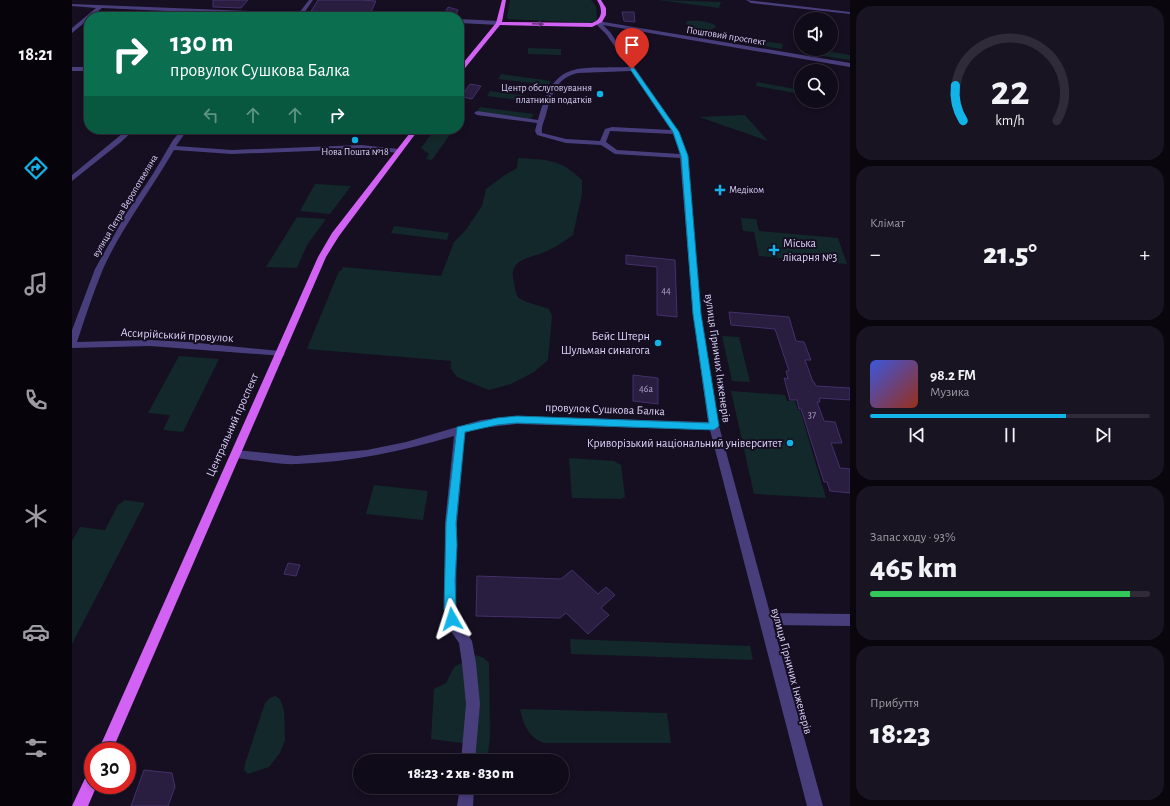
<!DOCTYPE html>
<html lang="uk">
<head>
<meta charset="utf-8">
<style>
  :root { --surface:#100b19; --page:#191422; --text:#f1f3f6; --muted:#9c9ba2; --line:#302b38; --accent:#12b3e8 }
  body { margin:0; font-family:"Alegreya Sans",sans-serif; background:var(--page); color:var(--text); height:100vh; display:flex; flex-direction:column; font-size:15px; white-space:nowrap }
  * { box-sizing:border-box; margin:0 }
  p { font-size:13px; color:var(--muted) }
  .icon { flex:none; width:22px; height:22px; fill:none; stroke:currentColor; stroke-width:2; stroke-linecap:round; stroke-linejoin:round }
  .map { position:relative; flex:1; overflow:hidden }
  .side { display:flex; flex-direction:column; gap:6px; padding:6px; background:#09060e; width:320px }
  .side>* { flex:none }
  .banner { position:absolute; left:12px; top:12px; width:380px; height:122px; border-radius:16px; box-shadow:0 2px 6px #0003,0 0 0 1px var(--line); background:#0b6e4f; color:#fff; overflow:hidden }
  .controls { position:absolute; left:722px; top:12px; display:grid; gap:8px }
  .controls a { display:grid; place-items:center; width:44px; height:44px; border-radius:50%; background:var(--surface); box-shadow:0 2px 6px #0003,0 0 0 1px var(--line); font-size:20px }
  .speed { position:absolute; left:12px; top:742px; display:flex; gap:8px; font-size:20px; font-weight:700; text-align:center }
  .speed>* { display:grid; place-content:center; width:52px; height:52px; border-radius:50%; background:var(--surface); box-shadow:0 2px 6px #0003,0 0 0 1px var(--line); line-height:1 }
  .speed .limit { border:6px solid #d22; background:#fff; color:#111 }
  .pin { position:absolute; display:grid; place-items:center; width:34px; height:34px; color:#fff; margin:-41px -17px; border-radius:50% 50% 50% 0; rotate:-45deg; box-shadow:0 0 4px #0007 }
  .pin .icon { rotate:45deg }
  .me { position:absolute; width:44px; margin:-22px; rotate:354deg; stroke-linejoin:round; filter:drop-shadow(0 0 3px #0008) }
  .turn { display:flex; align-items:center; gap:14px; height:84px; padding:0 20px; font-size:18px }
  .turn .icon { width:52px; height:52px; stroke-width:2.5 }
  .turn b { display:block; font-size:28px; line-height:34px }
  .lanes { display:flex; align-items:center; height:38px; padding:0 20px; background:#0003; justify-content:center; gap:20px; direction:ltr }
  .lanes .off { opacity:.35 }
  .big { font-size:30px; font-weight:800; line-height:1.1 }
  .side .tile { flex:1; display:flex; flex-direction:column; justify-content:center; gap:6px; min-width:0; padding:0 14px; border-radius:16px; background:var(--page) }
  .side .dial { align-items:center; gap:0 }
  .dial svg { height:104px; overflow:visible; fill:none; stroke:var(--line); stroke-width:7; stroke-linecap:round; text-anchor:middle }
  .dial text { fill:var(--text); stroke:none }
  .song { display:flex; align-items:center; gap:12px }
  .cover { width:48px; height:48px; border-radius:6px; background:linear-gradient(135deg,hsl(230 70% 55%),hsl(10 70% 35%)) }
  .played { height:4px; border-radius:2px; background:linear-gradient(90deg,var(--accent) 70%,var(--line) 70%) }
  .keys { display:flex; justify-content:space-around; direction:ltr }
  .heat { display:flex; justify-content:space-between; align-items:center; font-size:22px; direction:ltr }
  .charge { height:6px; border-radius:3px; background:linear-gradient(90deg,#34c759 93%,var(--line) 0) }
  .trip { position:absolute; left:281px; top:754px; width:216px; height:40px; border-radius:20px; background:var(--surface); box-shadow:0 2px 6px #0003,0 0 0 1px var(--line); font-weight:800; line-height:40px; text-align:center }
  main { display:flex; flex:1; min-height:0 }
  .dock { display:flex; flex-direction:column; width:72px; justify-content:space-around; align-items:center; background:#06040a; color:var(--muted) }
  .dock .icon { width:28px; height:28px }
  .dock .selected { color:var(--accent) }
  .dock b { font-size:18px; color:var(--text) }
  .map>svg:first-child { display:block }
  .green { fill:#13282a }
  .building { fill:#291d40; stroke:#45306b }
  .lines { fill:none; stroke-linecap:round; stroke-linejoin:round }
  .minor { fill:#493e7c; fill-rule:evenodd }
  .major { fill:#d262f3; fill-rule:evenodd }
  .oneway { fill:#6a347f }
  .route { fill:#12b3e8; stroke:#0c7497 }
  .poi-dot { fill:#12b3e8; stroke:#150f21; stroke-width:1.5 }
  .labels { text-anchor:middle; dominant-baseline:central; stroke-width:4; stroke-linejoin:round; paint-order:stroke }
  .far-street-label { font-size:10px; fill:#ddd2fc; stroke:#150f21 }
  .far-poi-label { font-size:10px; fill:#ddd2fc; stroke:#150f21; text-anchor:end }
  .number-label { font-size:10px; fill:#b0a5cd }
  .poi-label { font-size:12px; fill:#ddd2fc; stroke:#150f21; text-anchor:end }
  .street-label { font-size:12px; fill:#ddd2fc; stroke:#150f21 }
</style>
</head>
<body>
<main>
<nav class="dock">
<b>18:21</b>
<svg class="icon selected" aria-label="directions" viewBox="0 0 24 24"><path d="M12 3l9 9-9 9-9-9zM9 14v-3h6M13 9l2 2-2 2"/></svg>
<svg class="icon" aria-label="music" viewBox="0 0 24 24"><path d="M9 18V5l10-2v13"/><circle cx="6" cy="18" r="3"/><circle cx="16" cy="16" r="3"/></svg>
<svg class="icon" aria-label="phone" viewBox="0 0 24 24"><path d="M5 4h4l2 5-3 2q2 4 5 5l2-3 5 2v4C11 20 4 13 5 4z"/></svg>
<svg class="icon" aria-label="climate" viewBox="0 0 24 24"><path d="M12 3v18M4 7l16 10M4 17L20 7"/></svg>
<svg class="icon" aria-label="car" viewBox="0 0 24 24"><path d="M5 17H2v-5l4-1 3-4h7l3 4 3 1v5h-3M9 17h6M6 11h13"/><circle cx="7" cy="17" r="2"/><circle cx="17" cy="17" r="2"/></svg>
<svg class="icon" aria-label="filters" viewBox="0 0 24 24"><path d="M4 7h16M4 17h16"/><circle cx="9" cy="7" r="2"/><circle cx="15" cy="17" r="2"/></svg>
</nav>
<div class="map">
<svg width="778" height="806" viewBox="0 0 778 806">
  <rect width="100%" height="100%" fill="#150f21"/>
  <path class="green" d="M438 0H519L524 6 525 21 517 23 436 19 435 17Z
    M586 0 649 2 647 8Z
    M616 21C625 20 636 21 643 25L644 27C637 33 623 29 615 25L614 23Z
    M678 39 711 44 710 49 676 44Z
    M456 48 489 49V55L456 54Z
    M731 49H741L778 55V60L730 53Z
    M429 74 479 81 477 85 426 79Z
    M685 82 729 90V94L684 86Z
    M418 91 470 98 468 103 415 96Z
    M408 107 462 114 459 119 405 112Z
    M673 115 696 141 627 117Z
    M363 129H382L360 160 354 159 357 154 349 148Z
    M446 158C475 160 487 158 510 180V194L501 235C493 240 486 246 477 250 462 258 435 257 442 282 443 286 443 293 446 297 450 302 470 306 477 309L480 316 476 360 462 372 439 384 417 390 385 377 379 369V361L235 349 267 271H269L271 267 369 276 382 242 393 231 410 206 414 189 433 175 445 168Z
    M243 184 279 186 258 214 228 211Z
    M225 217 254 219 235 245 225 268 194 267Z
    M669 218 684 219 687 231 766 238 775 264 687 256 682 232 671 231Z
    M322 226 377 233 375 240 319 233Z
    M650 336 667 337 678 382 660 381Z
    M107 356 147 359 111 432 91 430 98 415 76 413Z
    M659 391 713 395 715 401H723L726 410H728L754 498 682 494Z
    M497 458 542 461 549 465 553 497 549 499 500 498Z
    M302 485 356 491 351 520 294 514Z
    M53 500 73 503 0 644V541L8 527 33 530 46 505Z
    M498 639 678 646 681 660 499 654Z
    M404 655 412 658 417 663 418 737 415 761H396L397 744 359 739 362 689 374 683 382 667Z
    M203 696 208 699 212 710 213 740 208 753 197 767 176 774 172 770 173 764 193 703 198 698Z
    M448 709 595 713 599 743H473C456 738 452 725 448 709Z"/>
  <path class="building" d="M141 0H176L169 8 141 7Z
    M246 0H289L304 1 298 14 239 11Z
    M376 7 386 10 383 17H371Z
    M550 12H562L563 22 552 21Z
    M398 84 409 86 400 99 391 97 392 96H390Z
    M554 255 603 260 605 317 585 315V267L554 264Z
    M657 312 717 317 724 341 732 342 739 360H733L741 382H742L744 386 778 388V400L747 398 748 402H745L752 421 763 422 770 443H759L768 468 778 469V493L758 491 755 482H752L729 409H727L725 400H718L712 378 716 379 714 371H717L703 329 659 325Z
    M561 375 586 378V404L561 401Z
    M216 563 228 565 224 576 212 574Z
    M500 570 526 594 534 587 543 595 529 608 537 615 516 634 494 613 488 618 404 616 405 576 489 579Z
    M72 770 100 773 103 787 96 806H59Z"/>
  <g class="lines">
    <path class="minor" d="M237 0H241L232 13 282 15 285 17H224L30 8 0 33V28L24 8 0 6V4L227 13Z
      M674 0 778 12V14L679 3Z
      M387 19 427 21 430 23 427 25 387 23Z
      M526 21 778 63V67L531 25 538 32 607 132 614 151 629 314 647 426 698 613 778 614V626L701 625 751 806H735L638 430 445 424 409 428 393 433 385 523 384 609 389 624 400 641 404 663 408 704 403 761H389L394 704 390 663 387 643 379 631 372 609 373 523 382 436C330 451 280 462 225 464 205 465 184 460 164 458L160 457 159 454 160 451 164 450 224 456 295 450 334 442 409 420 445 416 636 422 621 314 608 158 543 154 529 145 494 143 465 135 463 131 465 123 405 115 402 113 405 111 466 120C483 59 502 69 557 67L534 34 523 23ZM559 71 599 130 540 127 533 129 528 141 494 139 470 133C469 127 472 121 474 115 479 95 485 77 506 73ZM538 131 601 134 608 154 545 150 534 142Z
      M0 67H17V71H0Z
      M56 129H63L49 142 0 181V175Z
      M110 129H116L104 146 160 150 289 145 327 149 330 151 327 153 289 149 160 154 102 150C79 190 50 227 31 269 21 293 13 318 5 342L78 340 116 342 208 351 213 354 211 356 78 346 0 348V330L23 269 54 214 81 174 101 140Z
      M388 787H402L401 806H385Z"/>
    <path class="major" d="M430 0H434L430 22 520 23C531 19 531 9 525 0H529L534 8V15L530 22 520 27 428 25 389 73 387 74V68L424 23Z
      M341 129H347L267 236 254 257 40 751H26L246 257 260 233Z
      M21 770V785H25L16 806H0L16 772Z"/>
  </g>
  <defs><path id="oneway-solid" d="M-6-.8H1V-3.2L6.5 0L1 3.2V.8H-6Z"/></defs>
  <use class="oneway" href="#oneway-solid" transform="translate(466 24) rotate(2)"/>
  <path class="route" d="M560 67 562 68 607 132 616 156 629 314 647 426 642 430 445 423 425 425 393 432 384 523 385 545 383 581 384 609 386 619 384 623 380 624 376 623 372 609 374 523 385 427 425 418 445 416 637 423 621 314 609 156 601 132 558 69Z"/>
  <g class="poi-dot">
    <circle cx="528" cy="94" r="4"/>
    <circle cx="283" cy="140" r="4"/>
    <path d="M646 184h4v4h4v4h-4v4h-4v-4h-4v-4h4z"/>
    <path d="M700 244h4v4h4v4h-4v4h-4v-4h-4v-4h4z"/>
    <circle cx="586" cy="343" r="4"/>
    <circle cx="718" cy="443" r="4"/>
  </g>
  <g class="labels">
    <g class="far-street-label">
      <text transform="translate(654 36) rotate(9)">Поштовий проспект</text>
      <text transform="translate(53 206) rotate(-59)">вулиця Петра Веропотвеляна</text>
    </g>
    <g class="far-poi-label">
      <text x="520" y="88">Центр обслуговування<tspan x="520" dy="12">платників податків</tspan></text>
      <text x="283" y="152" text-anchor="middle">Нова Пошта №18</text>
      <text x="657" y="190" text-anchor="start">Медіком</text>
    </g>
    <g class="number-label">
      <text x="594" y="291">44</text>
      <text x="574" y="389">46а</text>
      <text x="740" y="415">37</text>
    </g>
    <g class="poi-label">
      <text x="711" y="243" text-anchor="start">Міська<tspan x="711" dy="14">лікарня №3</tspan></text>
      <text x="578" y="336">Бейс Штерн<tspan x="578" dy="14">Шульман синагога</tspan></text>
      <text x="710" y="443">Криворізький національний університет</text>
    </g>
    <g class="street-label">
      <text transform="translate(105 335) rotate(3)">Ассирійський провулок</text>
      <text transform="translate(646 358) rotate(82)">вулиця Гірничих Інженерів</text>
      <text transform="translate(533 409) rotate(2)">провулок Сушкова Балка</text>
      <text transform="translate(160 425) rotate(-66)">Центральний проспект</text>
      <text transform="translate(720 671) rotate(75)">вулиця Гірничих Інженерів</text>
    </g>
  </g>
</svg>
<div class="controls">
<a><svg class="icon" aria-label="sound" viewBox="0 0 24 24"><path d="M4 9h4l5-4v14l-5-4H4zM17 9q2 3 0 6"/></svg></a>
<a><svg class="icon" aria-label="search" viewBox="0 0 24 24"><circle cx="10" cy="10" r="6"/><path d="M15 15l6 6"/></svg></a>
</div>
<div class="speed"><div class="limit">30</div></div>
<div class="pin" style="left:560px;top:69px;background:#d93025"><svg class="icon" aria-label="arrive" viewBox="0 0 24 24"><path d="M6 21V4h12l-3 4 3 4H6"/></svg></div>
<svg class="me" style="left:380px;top:619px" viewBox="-20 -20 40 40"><path d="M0-17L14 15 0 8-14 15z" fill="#12b3e8" stroke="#fff" stroke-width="4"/></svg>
<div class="trip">18:23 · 2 хв · 830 m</div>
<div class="banner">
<div class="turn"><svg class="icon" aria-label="right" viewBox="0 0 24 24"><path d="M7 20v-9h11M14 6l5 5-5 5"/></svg><div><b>130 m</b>провулок Сушкова Балка</div></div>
<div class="lanes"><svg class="icon off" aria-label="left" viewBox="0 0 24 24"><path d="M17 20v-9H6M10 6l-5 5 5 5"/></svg><svg class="icon off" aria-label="ahead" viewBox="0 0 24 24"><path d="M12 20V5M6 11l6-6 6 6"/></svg><svg class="icon off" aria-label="ahead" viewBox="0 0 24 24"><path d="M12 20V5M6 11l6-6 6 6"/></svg><svg class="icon" aria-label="right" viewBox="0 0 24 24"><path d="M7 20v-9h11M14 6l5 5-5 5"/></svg></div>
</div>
</div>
<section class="side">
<div class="tile dial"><svg viewBox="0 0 100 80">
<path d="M14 69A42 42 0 1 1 86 69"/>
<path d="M14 69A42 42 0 0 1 8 42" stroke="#12b3e8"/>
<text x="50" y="56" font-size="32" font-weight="700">22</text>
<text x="50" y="72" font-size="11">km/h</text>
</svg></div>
<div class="tile"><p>Клімат</p>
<div class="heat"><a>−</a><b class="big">21.5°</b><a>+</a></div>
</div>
<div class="tile">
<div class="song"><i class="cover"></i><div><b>98.2 FM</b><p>Музика</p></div></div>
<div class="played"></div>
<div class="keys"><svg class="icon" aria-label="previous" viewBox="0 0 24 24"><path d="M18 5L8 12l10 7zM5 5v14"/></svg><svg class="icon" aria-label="pause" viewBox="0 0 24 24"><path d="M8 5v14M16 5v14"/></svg><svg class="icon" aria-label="next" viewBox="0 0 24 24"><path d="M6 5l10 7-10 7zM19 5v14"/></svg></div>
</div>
<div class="tile"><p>Запас ходу · 93%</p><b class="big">465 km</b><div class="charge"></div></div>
<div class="tile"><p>Прибуття</p><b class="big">18:23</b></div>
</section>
</main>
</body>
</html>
